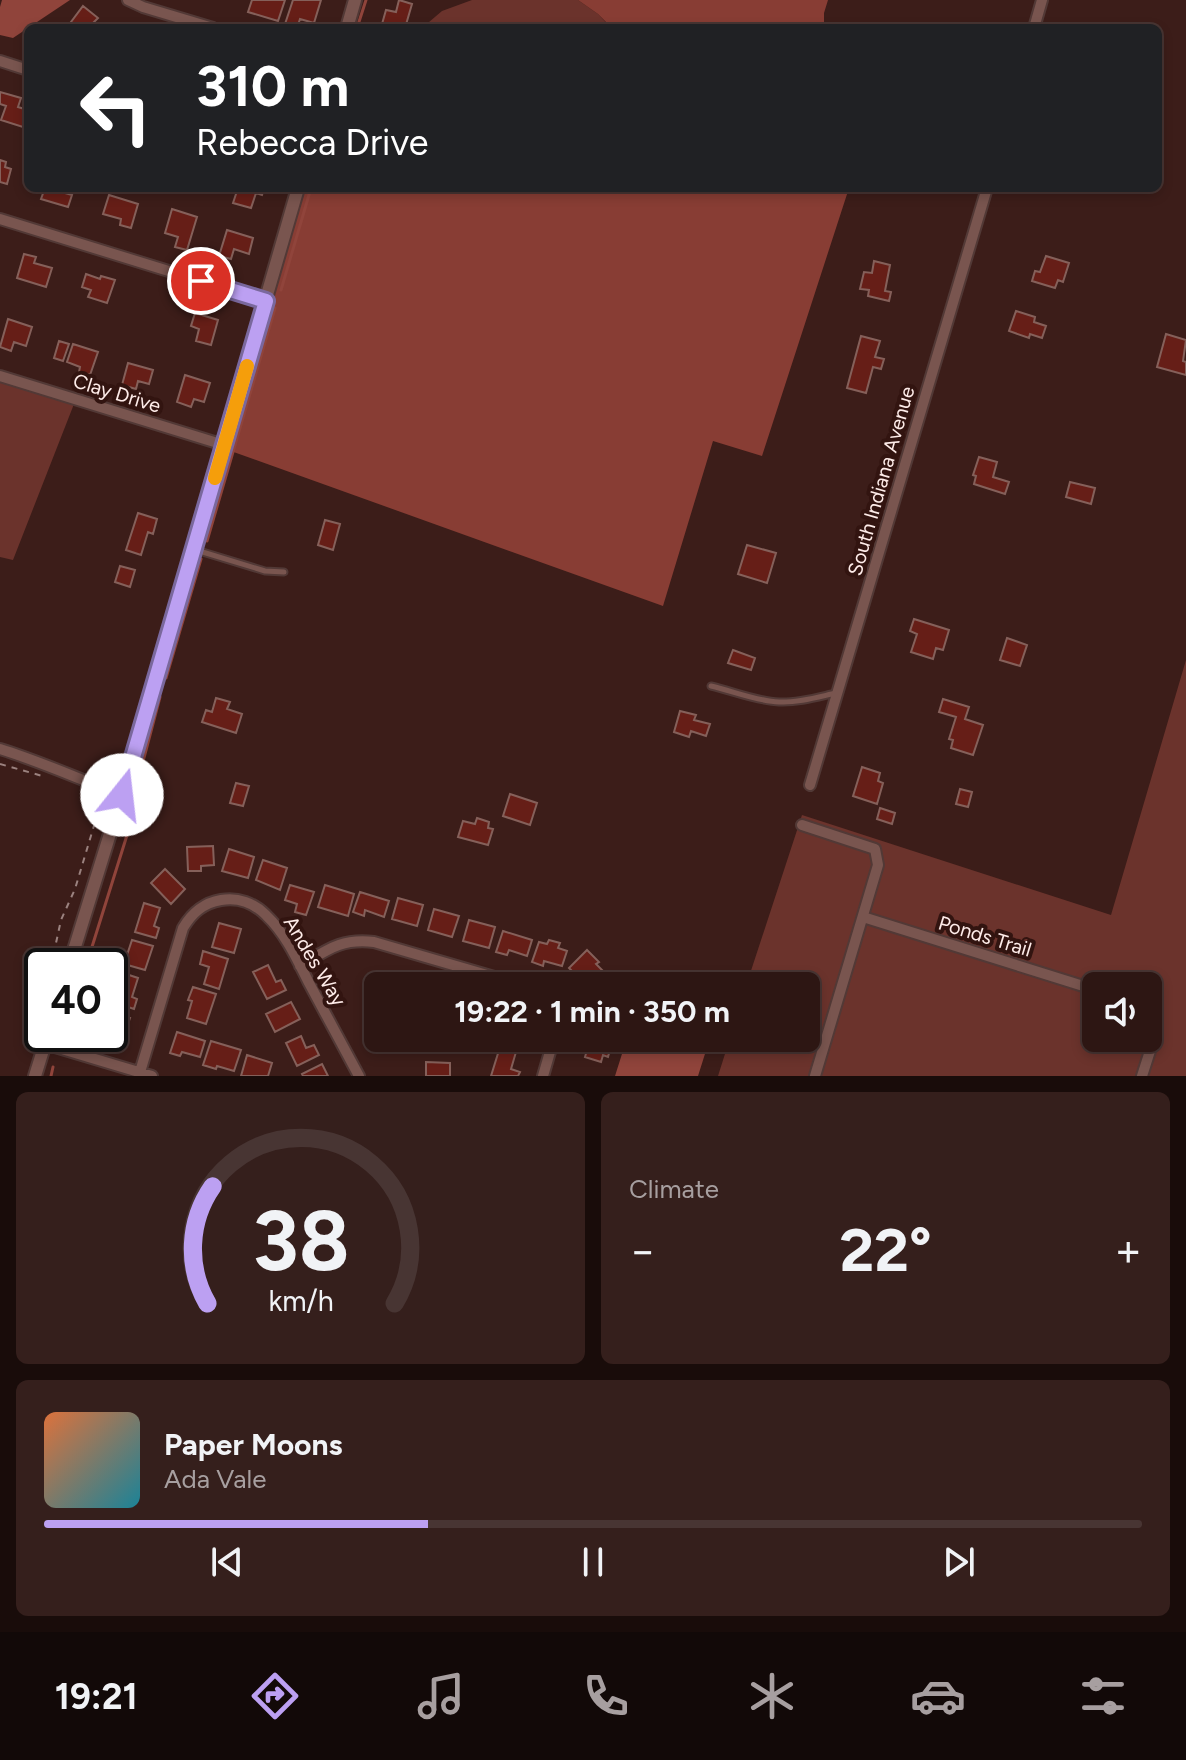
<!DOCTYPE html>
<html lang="en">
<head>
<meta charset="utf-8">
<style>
  :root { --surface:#2d1613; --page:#351f1c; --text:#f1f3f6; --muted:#a79fa0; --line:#483533; --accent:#bca0f2 }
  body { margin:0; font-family:Figtree,sans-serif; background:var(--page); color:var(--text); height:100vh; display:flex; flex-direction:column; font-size:30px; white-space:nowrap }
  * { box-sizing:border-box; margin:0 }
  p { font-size:26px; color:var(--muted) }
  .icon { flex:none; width:44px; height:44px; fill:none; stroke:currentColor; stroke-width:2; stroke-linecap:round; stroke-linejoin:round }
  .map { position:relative; height:1076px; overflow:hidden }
  .panel { display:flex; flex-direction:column; gap:16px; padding:16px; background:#190c0a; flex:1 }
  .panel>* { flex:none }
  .banner { position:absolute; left:24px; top:24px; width:1138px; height:168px; border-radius:12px; box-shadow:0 4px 12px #0003,0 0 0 2px var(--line); background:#202124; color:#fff; overflow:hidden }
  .controls { position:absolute; left:1082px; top:972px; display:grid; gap:16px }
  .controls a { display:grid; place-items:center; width:80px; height:80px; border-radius:12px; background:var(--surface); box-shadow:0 4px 12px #0003,0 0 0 2px var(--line); font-size:40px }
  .speed { position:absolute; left:24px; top:948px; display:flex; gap:16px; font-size:40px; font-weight:700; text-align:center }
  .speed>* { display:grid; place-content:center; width:104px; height:104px; border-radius:50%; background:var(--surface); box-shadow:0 4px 12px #0003,0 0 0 2px var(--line); line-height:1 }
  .speed .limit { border:4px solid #111; border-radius:12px; background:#fff; color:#111 }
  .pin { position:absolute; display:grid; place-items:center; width:68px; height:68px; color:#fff; margin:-34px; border:4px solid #fff; border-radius:50%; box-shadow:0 2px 8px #0007 }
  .me { position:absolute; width:88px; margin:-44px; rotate:16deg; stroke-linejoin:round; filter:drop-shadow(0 0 6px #0008) }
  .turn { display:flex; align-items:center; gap:28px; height:168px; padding:0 40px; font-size:36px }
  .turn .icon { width:104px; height:104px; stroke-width:2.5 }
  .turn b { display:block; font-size:56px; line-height:68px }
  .big { font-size:60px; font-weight:700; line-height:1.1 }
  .panel .widget { flex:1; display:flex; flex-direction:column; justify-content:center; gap:12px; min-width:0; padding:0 28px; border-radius:12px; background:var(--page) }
  .panel .dial { align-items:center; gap:0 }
  .dial svg { height:208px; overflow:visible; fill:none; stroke:var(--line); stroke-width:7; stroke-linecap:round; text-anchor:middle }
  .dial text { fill:var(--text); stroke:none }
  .song { display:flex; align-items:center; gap:24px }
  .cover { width:96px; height:96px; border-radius:12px; background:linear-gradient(135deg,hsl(20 70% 55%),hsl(190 70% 35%)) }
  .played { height:8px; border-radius:4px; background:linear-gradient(90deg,var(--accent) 35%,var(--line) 35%) }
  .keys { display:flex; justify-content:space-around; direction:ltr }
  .heat { display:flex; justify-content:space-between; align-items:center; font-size:44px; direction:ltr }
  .panel .tiles { flex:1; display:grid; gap:16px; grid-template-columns:1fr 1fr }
  .widget:last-child { grid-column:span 2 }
  .trip { position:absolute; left:364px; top:972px; width:456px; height:80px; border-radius:12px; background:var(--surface); box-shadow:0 4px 12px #0003,0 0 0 2px var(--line); font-weight:700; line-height:80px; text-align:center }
  .dock { display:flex; height:128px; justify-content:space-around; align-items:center; background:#120908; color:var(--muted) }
  .dock .icon { width:56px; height:56px }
  .dock .active { color:var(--accent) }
  .dock b { font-size:36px; color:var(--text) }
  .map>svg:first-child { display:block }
  .green { fill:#6b332c; fill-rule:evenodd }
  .forest { fill:#883d34 }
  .water { fill:#90443b }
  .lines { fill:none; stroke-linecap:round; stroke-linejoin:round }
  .stream { stroke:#90443b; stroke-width:3 }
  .building { fill:#661e17; stroke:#85605a; stroke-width:2 }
  .service-casing { stroke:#523936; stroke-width:9 }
  .minor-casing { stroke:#523936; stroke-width:14 }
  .tertiary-casing { stroke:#523936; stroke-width:16 }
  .path { stroke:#9b827f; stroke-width:2; stroke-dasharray:6 6; stroke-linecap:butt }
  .service { stroke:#79554f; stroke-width:5 }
  .minor { stroke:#79554f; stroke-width:10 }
  .tertiary { stroke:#79554f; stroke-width:12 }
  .route-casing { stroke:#7a689d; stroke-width:20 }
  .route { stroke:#bca0f2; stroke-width:14 }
  .slow { stroke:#f59e0b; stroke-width:14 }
  .labels { text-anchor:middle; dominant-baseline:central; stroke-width:8; stroke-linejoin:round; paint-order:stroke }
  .street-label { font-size:20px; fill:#feece9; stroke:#321410 }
</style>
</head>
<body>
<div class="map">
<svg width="1186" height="1076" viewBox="0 0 1186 1076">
  <rect width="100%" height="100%" fill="#3c1d19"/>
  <path class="green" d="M472 0H578L598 14 611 28H422L442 11Z
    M0 382 74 404 13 560 0 557Z
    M1186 660V1076H718L730 1038H806V986H746L802 815 1111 915ZM1096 986H1148V1038H1096Z"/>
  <path class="forest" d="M578 0H828L824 13V28H612L598 14Z
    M304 188H399L419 194 422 188H849L762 456 713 441 663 606 228 450Z"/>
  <path class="water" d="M2 0H70L13 38 0 35V7Z
    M627 1038H710L698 1076H615Z"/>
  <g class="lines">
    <path class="stream" d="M357 28 366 0
      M281 290 311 188
      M207 541 275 308
      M166 678 201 559
      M140 773 160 697
      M86 966 128 832
      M51 1076 53 1067"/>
  </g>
  <path class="building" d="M252 0H285L278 21 248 12Z
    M293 0H321L314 23 300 19 297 28 285 24Z
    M399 0 412 4 405 28H395L382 24 386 10 396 12Z
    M83 6 98 18 94 22 101 28H71L68 26Z
    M0 92 21 98 18 107 28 110 26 128 1 120 6 106 0 104Z
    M0 160 6 162 5 167 11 169 7 184 0 182Z
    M45 188H66L65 193 72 195 68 207 41 199Z
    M238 188H264L262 195 256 193 251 208 233 203Z
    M109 195 138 204 131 228 120 225 121 219 103 214Z
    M172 209 197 217 187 250 175 247 178 237 165 233Z
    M227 230 253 238 249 254 234 249 231 259 219 256Z
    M24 254 36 257 34 263 52 268 46 287 17 278Z
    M1046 256 1069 263 1063 282 1058 280 1055 288 1032 281 1035 271 1040 272Z
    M874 261 890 265 885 291 891 292 889 301 868 296 869 290 860 289 864 272 872 273Z
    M86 274 100 279 101 276 115 280 107 303 88 297 91 290 82 287Z
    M1016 311 1035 317 1034 322 1046 326 1042 338 1030 334 1029 338 1009 331Z
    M195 313 218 320 211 345 196 341 199 329 191 326Z
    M8 319 32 327 26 346 14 342 11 351 0 347Z
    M1166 334 1186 340 1183 361 1186 362V375L1157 367Z
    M861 336 880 341 875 357 884 359 881 369 873 367 866 393 847 388Z
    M59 341 69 344 63 361 54 358Z
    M73 344 98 352 90 375 79 372 80 367 67 362Z
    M128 363 153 370 149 384 138 381 136 389 122 385Z
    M185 375 210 383 204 402 194 399 191 407 177 402Z
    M979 457 997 462 993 477 1009 482 1005 494 974 484 976 476 973 475Z
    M1070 482 1095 488 1091 504 1066 497Z
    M138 513 157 519 153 534 148 532 141 555 126 550Z
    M325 520 340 524 333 550 318 545Z
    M747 545 776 553 767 583 738 574Z
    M120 566 135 570 130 587 115 582Z
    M914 619 949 630 943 650 936 648 933 659 911 652 917 634 910 631Z
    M1007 638 1027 645 1020 666 1000 660Z
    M733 650 755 658 751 670 728 663Z
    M216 698 230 702 227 709 242 714 236 733 202 722 206 710 212 712Z
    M943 699 969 707 965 719 983 725 973 755 951 748 953 740 949 739 956 717 939 712Z
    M680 711 696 715 694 720 710 724 706 736 691 731 689 737 674 732Z
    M862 767 880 773 878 781 883 783 877 804 853 796Z
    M236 783 249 786 243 806 230 803Z
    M960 789 972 792 968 807 956 804Z
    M510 794 537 803 530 825 503 816Z
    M880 808 895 813 892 824 877 819Z
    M477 818 489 822 488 828 493 829 488 845 458 837 463 821 475 824Z
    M213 846 214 865 201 866V871H188L187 847Z
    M229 849 254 857 248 878 222 871Z
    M263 860 287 868 280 890 256 880Z
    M165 869 185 889 171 904 151 883Z
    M290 885 314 892 306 915 295 912 297 904 285 900Z
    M325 885 354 894 348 916 318 907Z
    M360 892 389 901 384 917 365 910 364 916 353 912Z
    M398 898 423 905 417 926 392 919Z
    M144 903 160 908 154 926 159 928 156 938 135 932Z
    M434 909 459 916 452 937 428 930Z
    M469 920 495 927 489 948 463 941Z
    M219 923 241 929 234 953 212 947Z
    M503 931 532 940 527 956 509 950 507 955 496 952Z
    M132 940 153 946 145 970 124 964Z
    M549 940 560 943 558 948 567 951 562 966 544 961 543 966 532 962 539 942 547 944Z
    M587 950 599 962 596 964 603 971 587 986 569 968Z
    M203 951 228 959 219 989 204 984 209 967 200 964Z
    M268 965 276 982 281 980 286 990 267 999 253 972Z
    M123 973 138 978 132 997 137 999 134 1009 113 1002Z
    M396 978 415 984 417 978 427 981 425 986H393Z
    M193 987 216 994 206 1024 187 1018 192 1001 188 1000Z
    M291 1002 300 1019 275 1032 266 1014Z
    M110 1012 130 1018 122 1042 102 1036V1034H110Z
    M374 1020 378 1021V1038H389L385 1051 366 1045Z
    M177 1032 205 1041 200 1057 182 1052 180 1056 170 1053Z
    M301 1036 306 1048 314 1045 319 1055 297 1066 286 1043Z
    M583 1038H608L606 1044 611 1046 608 1057 603 1055 601 1062 585 1057 590 1040Z
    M211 1041 241 1050 234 1071 217 1066 216 1069 203 1065Z
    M500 1047 516 1052 511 1069 520 1072 518 1076H491Z
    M247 1055 272 1063 268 1076H241Z
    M426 1062 450 1063V1076H426Z
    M322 1064 328 1076H303L302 1074Z"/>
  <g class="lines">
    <defs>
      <path id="service" d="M196 550 265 571 284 572
        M711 686C733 691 756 701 779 702 798 703 818 697 836 693"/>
      <path id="minor" d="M128 0 143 7 213 28
        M1034 28 1042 0
        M0 61 28 70
        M0 219 266 301
        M0 376 224 445
        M0 749C42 762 81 780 122 795
        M810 785 987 188
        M802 825 875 849 878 865 815 1076
        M863 917 1096 990
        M300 966C327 950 341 938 374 942L525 986
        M45 1044 152 1076
        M140 1072 183 928C192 913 203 903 221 900 238 897 254 903 266 915 286 934 297 959 309 983 326 1014 342 1045 359 1076
        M543 1076 554 1038
        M1142 1076 1157 1029 1156 1015 1148 1009"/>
      <path id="tertiary" d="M347 28 355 0
        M69 966 122 795 298 188
        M35 1076 48 1034"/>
    </defs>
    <use href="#service" class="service-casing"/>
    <use href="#minor" class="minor-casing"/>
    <use href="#tertiary" class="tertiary-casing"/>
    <path class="path" d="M0 764 46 777
      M51 966 61 920 75 889 102 799"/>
    <use href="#service" class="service"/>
    <use href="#minor" class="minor"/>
    <use href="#tertiary" class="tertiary"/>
  </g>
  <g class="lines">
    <defs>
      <path id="route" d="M122 795 266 301 201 281"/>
    </defs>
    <use href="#route" class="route-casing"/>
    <use href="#route" class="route"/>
    <path class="slow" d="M215 478 247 366"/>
  </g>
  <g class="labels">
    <g class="street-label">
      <text transform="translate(117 393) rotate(17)">Clay Drive</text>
      <text transform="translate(881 481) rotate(-74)">South Indiana Avenue</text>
      <text transform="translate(985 936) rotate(17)">Ponds Trail</text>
      <text transform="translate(315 961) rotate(59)">Andes Way</text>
    </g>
  </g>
</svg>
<div class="controls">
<a><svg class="icon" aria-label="sound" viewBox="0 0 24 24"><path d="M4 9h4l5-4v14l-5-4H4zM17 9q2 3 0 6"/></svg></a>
</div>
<div class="speed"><div class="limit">40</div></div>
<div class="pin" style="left:201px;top:281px;background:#d93025"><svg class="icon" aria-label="arrive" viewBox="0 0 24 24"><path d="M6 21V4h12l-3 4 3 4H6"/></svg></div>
<svg class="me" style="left:122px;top:795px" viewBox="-20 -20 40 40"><circle r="19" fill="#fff"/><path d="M0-13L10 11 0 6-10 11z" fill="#bca0f2"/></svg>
<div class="trip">19:22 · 1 min · 350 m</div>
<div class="banner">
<div class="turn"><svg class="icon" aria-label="left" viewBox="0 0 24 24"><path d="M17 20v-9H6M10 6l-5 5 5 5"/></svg><div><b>310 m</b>Rebecca Drive</div></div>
</div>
</div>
<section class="panel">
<div class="tiles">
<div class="widget dial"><svg viewBox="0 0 100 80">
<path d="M14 69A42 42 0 1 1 86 69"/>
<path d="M14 69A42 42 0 0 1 16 24" stroke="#bca0f2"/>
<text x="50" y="56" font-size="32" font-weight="700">38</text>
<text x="50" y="72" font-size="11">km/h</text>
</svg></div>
<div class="widget"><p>Climate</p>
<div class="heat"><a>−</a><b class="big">22°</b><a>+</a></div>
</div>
<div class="widget">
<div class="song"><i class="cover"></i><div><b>Paper Moons</b><p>Ada Vale</p></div></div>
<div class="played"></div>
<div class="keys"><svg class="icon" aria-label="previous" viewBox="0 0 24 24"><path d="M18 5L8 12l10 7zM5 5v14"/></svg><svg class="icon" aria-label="pause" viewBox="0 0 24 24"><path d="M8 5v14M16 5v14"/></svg><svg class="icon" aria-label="next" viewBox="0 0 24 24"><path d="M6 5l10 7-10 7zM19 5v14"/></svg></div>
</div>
</div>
</section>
<nav class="dock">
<b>19:21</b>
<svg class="icon active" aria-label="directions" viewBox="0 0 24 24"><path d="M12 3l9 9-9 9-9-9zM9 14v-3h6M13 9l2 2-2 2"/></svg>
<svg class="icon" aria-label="music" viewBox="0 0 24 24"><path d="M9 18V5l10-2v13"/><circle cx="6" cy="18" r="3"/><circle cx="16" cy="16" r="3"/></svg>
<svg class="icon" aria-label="phone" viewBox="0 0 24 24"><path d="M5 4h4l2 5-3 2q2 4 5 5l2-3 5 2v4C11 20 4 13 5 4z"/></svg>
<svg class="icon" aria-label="climate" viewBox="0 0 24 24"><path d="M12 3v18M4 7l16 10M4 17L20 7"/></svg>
<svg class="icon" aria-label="car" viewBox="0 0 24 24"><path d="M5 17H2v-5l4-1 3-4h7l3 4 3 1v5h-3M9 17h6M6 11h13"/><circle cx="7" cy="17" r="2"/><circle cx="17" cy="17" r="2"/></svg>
<svg class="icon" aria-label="filters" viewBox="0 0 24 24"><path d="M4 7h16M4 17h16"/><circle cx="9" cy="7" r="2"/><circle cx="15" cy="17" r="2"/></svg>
</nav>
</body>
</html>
